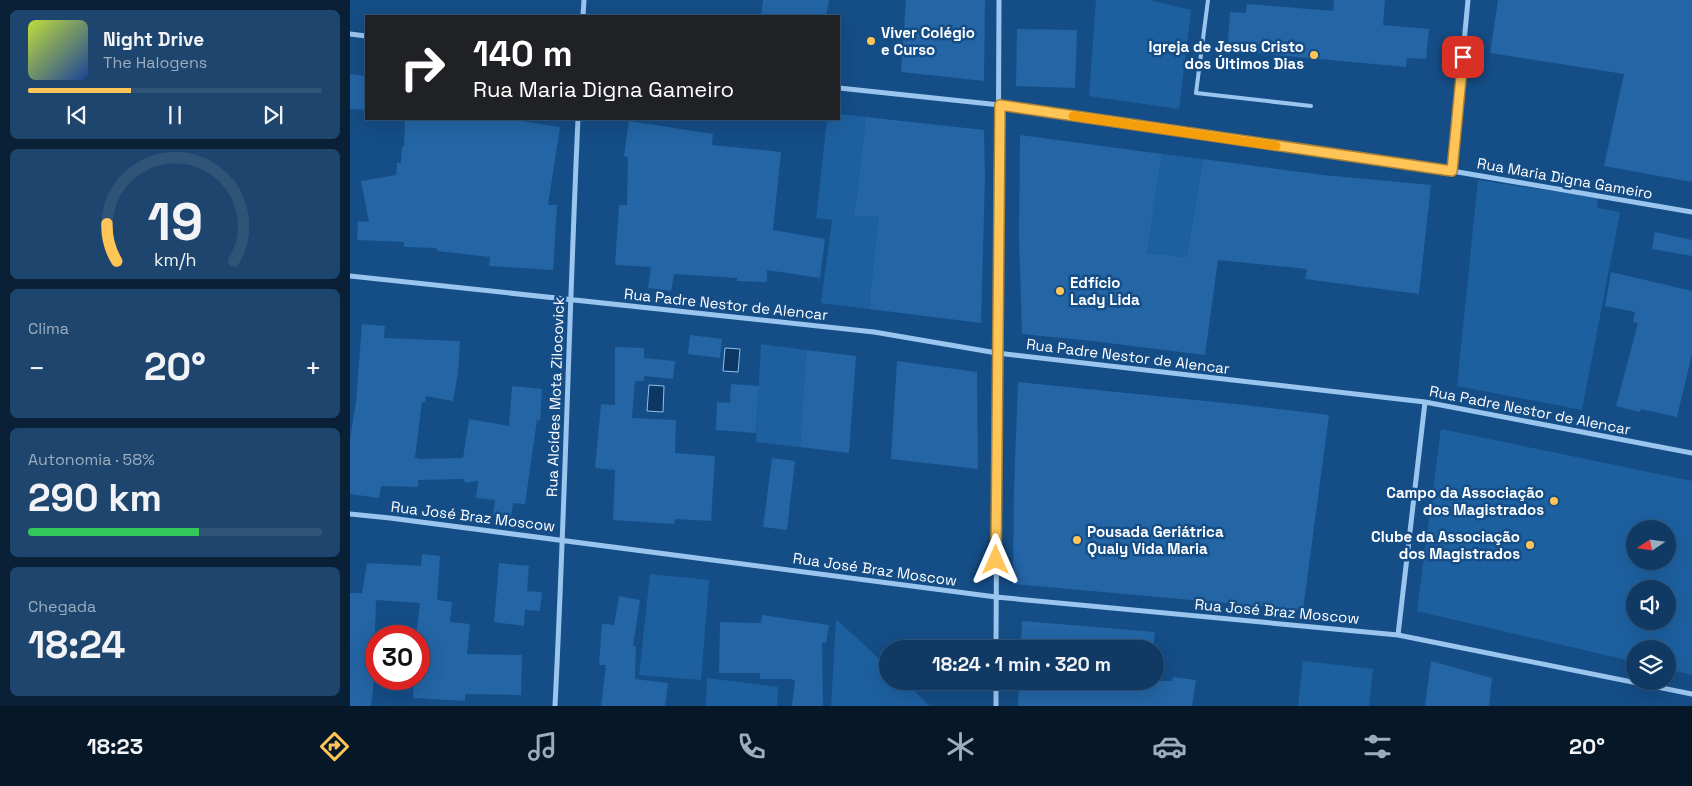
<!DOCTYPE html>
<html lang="pt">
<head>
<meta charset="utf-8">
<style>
  :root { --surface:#103a64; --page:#1e456d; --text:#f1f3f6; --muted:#9cadbf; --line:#305478; --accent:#ffc557 }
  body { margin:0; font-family:"Space Grotesk",sans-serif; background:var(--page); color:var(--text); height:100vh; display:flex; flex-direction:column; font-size:19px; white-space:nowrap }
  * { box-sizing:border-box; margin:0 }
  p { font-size:16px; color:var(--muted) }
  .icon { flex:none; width:28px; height:28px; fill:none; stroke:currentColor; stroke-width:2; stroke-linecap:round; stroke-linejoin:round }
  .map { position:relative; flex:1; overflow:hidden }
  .sheet { display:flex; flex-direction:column; gap:10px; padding:10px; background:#092037; width:350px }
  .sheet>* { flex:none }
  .hud { position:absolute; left:15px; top:15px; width:475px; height:105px; border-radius:0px; box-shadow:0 5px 20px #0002,0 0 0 1px var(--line); background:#202124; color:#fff; overflow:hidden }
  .needle { width:32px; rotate:257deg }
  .buttons { position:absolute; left:1276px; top:520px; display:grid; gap:10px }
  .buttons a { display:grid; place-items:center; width:50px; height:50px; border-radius:50%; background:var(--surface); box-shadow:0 5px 20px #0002,0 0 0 1px var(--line); font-size:25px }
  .speed { position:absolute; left:15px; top:625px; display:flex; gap:10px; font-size:25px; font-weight:700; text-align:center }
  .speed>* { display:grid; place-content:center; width:65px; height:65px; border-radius:50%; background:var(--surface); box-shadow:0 5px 20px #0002,0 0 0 1px var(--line); line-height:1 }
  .speed .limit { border:8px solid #d22; background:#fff; color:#111 }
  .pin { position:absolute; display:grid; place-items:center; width:42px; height:42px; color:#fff; margin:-21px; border-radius:10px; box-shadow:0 2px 8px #0006 }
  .me { position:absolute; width:55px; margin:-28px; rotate:0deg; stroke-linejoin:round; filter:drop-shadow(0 0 4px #0008) }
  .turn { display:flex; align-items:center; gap:18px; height:105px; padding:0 25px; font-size:22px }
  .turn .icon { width:65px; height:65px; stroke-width:2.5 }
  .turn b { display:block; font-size:35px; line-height:42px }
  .big { font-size:38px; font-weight:700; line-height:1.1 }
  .sheet .widget { flex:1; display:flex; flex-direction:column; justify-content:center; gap:8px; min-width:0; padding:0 18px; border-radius:8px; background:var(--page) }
  .sheet .dial { align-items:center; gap:0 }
  .dial svg { height:130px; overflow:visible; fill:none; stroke:var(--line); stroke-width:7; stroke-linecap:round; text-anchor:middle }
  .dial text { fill:var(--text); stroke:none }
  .song { display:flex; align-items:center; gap:15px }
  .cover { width:60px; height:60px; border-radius:8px; background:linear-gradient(135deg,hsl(70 70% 55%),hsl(220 70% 35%)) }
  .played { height:5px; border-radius:2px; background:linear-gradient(90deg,var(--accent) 35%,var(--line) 35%) }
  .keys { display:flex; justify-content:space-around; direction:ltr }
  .heat { display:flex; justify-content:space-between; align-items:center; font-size:28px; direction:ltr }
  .charge { height:8px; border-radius:4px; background:linear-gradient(90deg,#34c759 58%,var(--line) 0) }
  .trip { position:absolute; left:529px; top:640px; width:285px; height:50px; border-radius:25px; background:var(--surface); box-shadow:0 5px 20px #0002,0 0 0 1px var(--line); font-weight:700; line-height:50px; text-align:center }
  .dock { display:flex; height:80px; justify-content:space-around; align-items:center; background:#061728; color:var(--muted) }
  .dock .icon { width:35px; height:35px }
  .dock .active { color:var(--accent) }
  .dock b { font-size:22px; color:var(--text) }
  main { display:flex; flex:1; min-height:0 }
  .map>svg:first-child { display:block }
  .green { fill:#1d60a0; fill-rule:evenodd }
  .water { fill:#0d3763; stroke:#8cc1f1 }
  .building { fill:#2365a5 }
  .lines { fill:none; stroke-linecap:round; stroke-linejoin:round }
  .lane { stroke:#9ac5ee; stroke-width:4 }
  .street { stroke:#9ac5ee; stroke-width:5 }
  .route-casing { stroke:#a68039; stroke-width:12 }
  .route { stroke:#ffc557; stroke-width:9 }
  .slow { stroke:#f59e0b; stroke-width:9 }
  .poi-dot { fill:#ffc557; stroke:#154d86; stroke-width:2 }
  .labels { text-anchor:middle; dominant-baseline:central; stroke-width:5; stroke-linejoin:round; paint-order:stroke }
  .poi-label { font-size:15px; font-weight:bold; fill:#fff; stroke:#154d86; text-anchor:start }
  .street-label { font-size:15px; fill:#fff; stroke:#154d86 }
</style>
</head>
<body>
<main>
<section class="sheet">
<div class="widget">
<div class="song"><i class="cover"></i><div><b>Night Drive</b><p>The Halogens</p></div></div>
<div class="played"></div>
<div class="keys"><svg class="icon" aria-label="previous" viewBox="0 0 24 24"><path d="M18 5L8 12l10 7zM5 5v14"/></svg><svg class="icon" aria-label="pause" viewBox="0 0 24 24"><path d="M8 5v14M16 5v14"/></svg><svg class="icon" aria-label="next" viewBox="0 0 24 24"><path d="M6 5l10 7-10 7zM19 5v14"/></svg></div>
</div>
<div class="widget dial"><svg viewBox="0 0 100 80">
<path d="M14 69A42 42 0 1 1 86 69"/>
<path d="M14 69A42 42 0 0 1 8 46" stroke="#ffc557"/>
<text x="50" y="56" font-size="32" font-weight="700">19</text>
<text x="50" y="72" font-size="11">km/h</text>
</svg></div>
<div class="widget"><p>Clima</p>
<div class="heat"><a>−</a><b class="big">20°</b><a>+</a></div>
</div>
<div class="widget"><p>Autonomia · 58%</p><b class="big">290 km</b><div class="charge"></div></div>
<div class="widget"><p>Chegada</p><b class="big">18:24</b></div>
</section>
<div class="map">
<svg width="1342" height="706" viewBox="0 0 1342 706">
  <rect width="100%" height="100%" fill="#154d86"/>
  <path class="green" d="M746 0H799L841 10 829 109 739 96Z
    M489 114 516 117 504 215 528 217 519 309 471 303 482 220 466 218 477 119H489Z
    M812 154 853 159 837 257 797 253Z
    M1128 180 1248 198 1247 208 1270 212 1232 410 1107 386Z
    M411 344 456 350 450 447 406 442Z
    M1091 429 1342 481V675L1318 669V649H1285V662L1067 611ZM1285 529H1318V561H1285ZM1285 589H1318V621H1285Z
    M300 574 359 580 351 680 289 675Z
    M486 619 537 666 538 681H554L580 706H481Z
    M953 661 1023 669 1019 706H948Z
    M357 678 428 687 427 706H356Z"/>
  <path class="water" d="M375 348 390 349 388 372 373 371Z
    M299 385 314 386 313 412 297 411Z"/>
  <path class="building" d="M413 0H479L476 16H411Z
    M556 0H635L634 81 551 72Z
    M984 0H1035L1033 25 1079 29 1076 59 1057 58 1056 67 894 52 895 43 878 42 880 12 896 13 897 4 983 11Z
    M1148 0H1342V182L1254 166 1274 74 1140 53Z
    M667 29 727 30 725 88 666 86Z
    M0 74 16 76V110L0 109Z
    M516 117 634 130 635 178 631 323 519 309 528 217 504 216Z
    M55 119H156L210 127 198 205H207L203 270 139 266 140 257 87 251V248L54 247V242L7 240 8 221 19 222 11 181 46 175 47 163H51L52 147H54Z
    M279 121 363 134 362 145 431 152 423 230 475 239 470 278 417 270V282L387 281V278L324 274 321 291 298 288 301 267 265 265 269 205H277L278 157 274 156Z
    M670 135 812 154 797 253 837 257 853 159 973 175 1081 185 1069 294 955 279 957 269 868 260 855 355 742 341 672 334 669 238Z
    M1305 232 1342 240V256L1302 249Z
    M1261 272 1342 291V354L1327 417 1291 409 1290 412 1266 406 1288 323 1283 322 1285 312 1255 306Z
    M12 324 35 326 34 338 110 341 108 373 103 401 76 396 75 402H72L65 458H68V459L113 458 119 419 159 426 162 386 192 389 190 421 187 420 175 504 163 503 161 517 143 515 145 500 126 498 128 481 115 483 114 479 68 480V487L31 486 29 498 0 494V439L6 402Z
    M340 335 372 339 370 358 338 354Z
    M265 347 294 348V358L325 361 323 379 294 376V381H285L282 418 326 420 325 453 365 456 361 521 325 519 324 524 263 520 265 470 245 468 251 404 265 405Z
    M456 350 506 356 499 453 450 447Z
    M547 361 627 372 628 469 541 459Z
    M668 382 895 405 979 415 953 610 663 584 664 488Z
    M381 384 409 386 406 433 366 430 367 402 380 403Z
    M422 458 445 461 437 530 413 527Z
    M72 554 90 556 87 600 102 602 100 622 120 624 117 654 172 655 171 695 115 694V701L63 698 64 679H69V636H66L70 603 26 600 24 660 26 661 21 706H0V593H12L17 563 71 566Z
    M149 563 179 566 177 591 192 592 190 611 175 610 174 626 144 622Z
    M269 596 290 600 283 646H286L285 679 318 683 315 706H251L256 665H249L252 624 264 625Z
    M412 615 479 625 476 643H472L473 706H442L445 680H442V679H410V673H369L370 622 411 623Z
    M672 621 805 632 803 649H671Z
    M1081 661 1142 678 1139 706H1075Z
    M823 677 846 680 842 706H668L669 681H822Z"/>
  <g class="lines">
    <path class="lane" d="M858 0 846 93 961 106"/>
    <path class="street" d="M233 16 234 0
      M0 34 16 36
      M489 88 650 105 1102 171 1342 212
      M1102 171 1118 0
      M0 276 524 332 647 353 1075 402 1342 453
      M0 514 40 518 646 597 1048 635 1342 694
      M1048 635 1075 402
      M646 649 649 0
      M646 681V706
      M205 706C215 510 219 314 228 119"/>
  </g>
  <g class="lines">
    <defs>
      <path id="route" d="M646 560 650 105 1102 171 1113 57"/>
    </defs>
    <use href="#route" class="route-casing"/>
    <use href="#route" class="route"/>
    <path class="slow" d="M723 116 926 146"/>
  </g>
  <g class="poi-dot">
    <circle cx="521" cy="41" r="5"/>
    <circle cx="964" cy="55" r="5"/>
    <circle cx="710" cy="291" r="5"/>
    <circle cx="1204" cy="501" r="5"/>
    <circle cx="727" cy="540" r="5"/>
    <circle cx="1180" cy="545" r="5"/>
  </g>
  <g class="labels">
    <g class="poi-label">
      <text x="531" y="32">Viver Colégio<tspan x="531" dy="17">e Curso</tspan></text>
      <text x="954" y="46" text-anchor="end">Igreja de Jesus Cristo<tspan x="954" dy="17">dos Últimos Dias</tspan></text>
      <text x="720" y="282">Edfício<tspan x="720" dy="17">Lady Lida</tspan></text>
      <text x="1194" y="492" text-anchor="end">Campo da Associação<tspan x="1194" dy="17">dos Magistrados</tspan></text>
      <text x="737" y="531">Pousada Geriátrica<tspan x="737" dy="17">Qualy Vida Maria</tspan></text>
      <text x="1170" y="536" text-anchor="end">Clube da Associação<tspan x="1170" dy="17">dos Magistrados</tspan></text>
    </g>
    <g class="street-label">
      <text transform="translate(1215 178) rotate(10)">Rua Maria Digna Gameiro</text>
      <text transform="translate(376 304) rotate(6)">Rua Padre Nestor de Alencar</text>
      <text transform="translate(778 356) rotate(7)">Rua Padre Nestor de Alencar</text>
      <text transform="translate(205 397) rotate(-88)">Rua Alcídes Mota Zilocovick</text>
      <text transform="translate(1180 410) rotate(11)">Rua Padre Nestor de Alencar</text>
      <text transform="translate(123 516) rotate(7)">Rua José Braz Moscow</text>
      <text transform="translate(525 569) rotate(8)">Rua José Braz Moscow</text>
      <text transform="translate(927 611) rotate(5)">Rua José Braz Moscow</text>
    </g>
  </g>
</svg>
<div class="buttons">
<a><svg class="needle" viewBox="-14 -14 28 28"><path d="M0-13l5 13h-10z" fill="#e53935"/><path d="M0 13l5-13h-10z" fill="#9cadbf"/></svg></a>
<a><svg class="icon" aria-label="sound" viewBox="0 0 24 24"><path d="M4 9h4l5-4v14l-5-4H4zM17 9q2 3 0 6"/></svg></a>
<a><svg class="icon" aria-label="layers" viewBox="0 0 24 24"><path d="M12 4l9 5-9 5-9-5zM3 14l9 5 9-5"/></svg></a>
</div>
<div class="speed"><div class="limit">30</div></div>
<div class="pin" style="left:1113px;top:57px;background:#d93025"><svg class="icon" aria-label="arrive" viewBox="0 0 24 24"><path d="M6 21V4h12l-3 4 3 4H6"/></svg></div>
<svg class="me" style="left:646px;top:560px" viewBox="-20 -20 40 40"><path d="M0-17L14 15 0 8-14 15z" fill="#ffc557" stroke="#fff" stroke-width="4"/></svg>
<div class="trip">18:24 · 1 min · 320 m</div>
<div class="hud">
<div class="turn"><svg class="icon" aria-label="right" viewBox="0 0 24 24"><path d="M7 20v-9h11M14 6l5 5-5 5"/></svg><div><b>140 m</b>Rua Maria Digna Gameiro</div></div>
</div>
</div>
</main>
<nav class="dock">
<b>18:23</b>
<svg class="icon active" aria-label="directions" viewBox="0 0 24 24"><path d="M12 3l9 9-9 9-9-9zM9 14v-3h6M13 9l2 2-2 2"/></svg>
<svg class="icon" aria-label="music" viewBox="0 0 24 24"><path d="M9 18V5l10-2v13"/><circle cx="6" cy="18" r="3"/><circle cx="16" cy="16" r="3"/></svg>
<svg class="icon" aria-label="phone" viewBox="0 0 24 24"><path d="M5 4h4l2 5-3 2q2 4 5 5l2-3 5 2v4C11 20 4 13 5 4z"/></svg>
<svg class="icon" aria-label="climate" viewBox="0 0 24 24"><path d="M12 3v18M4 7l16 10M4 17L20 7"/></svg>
<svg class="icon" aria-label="car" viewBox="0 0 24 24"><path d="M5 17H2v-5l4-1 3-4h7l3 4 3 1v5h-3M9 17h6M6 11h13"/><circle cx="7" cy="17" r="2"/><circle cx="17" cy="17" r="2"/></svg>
<svg class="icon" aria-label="filters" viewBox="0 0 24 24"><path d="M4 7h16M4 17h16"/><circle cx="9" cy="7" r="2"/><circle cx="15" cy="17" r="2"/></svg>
<b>20°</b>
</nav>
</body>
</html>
